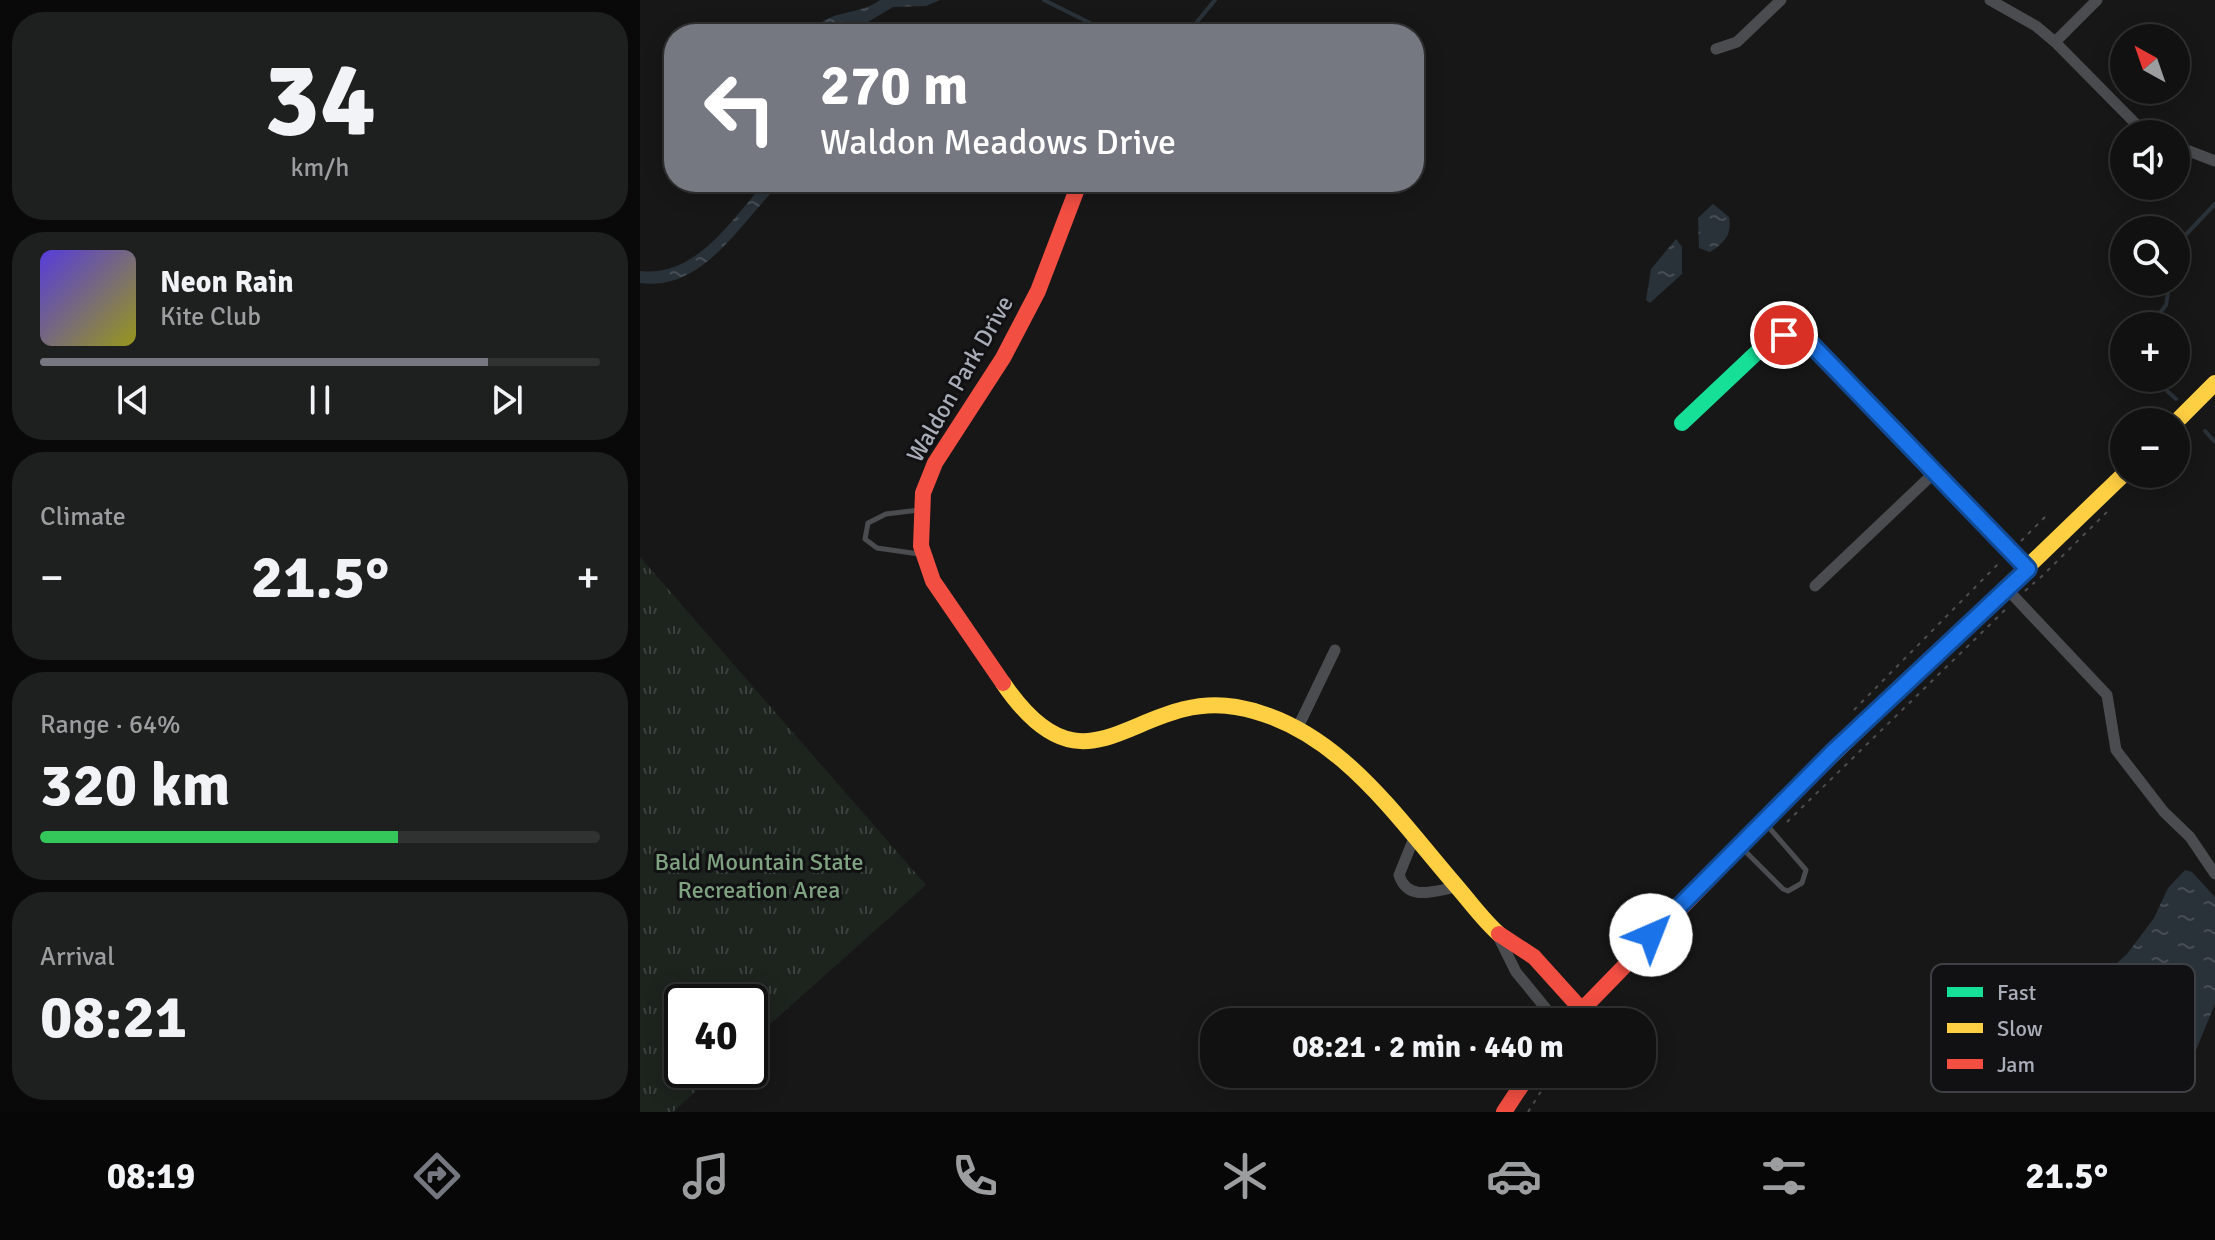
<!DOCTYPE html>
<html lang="en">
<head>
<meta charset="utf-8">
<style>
  :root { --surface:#111; --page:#1e1f1f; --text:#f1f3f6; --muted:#9c9d9f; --line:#303131; --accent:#757880 }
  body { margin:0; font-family:Signika,sans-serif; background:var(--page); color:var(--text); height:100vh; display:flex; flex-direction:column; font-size:30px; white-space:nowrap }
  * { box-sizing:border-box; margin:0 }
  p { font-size:26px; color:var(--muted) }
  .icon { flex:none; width:44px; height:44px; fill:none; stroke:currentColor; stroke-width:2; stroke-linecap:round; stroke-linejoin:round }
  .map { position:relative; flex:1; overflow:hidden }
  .sheet { display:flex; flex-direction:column; gap:12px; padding:12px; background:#090909; width:640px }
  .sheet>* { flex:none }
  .banner { position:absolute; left:24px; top:24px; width:760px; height:168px; border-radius:32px; box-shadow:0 4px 20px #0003,0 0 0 2px var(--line); background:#757880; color:#fff; overflow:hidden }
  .needle { width:52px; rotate:320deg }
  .tools { position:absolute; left:1470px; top:24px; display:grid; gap:16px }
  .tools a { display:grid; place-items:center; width:80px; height:80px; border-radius:50%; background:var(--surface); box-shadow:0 4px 20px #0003,0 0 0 2px var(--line); font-size:40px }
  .speed { position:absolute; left:24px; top:984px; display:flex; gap:16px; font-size:40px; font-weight:700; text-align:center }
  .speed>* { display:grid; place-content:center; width:104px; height:104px; border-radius:50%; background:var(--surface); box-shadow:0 4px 20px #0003,0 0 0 2px var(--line); line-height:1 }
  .speed .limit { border:4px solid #111; border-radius:12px; background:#fff; color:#111 }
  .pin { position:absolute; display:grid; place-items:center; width:68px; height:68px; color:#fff; margin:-34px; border:4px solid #fff; border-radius:50%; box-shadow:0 2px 8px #0007 }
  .me { position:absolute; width:88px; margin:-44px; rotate:44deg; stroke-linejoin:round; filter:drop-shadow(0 0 6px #0008) }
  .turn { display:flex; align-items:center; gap:28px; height:168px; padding:0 24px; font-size:36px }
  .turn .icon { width:104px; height:104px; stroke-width:2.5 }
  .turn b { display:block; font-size:56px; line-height:68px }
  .big { font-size:60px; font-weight:800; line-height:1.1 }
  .sheet .widget { flex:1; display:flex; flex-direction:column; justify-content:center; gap:12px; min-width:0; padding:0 28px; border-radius:32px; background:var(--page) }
  .sheet .dial { align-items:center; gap:0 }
  .dial b { font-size:104px; line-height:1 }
  .song { display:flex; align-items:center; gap:24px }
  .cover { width:96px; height:96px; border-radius:12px; background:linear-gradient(135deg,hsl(250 70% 55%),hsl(60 70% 35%)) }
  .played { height:8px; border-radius:4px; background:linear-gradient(90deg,var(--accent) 80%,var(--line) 80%) }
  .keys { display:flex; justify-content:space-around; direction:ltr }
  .heat { display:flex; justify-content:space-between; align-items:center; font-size:44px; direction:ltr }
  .charge { height:12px; border-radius:6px; background:linear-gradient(90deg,#34c759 64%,var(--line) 0) }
  .trip { position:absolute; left:560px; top:1008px; width:456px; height:80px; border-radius:32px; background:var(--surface); box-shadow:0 4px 20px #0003,0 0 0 2px var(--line); font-weight:800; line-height:80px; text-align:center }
  .dock { display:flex; height:128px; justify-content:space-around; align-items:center; background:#070707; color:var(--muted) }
  .dock .icon { width:56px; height:56px }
  .dock .active { color:var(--accent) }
  .dock b { font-size:36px; color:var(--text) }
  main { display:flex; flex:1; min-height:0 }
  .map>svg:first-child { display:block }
  .park { fill:url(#park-tufts) }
  .water { fill:url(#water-ripples) }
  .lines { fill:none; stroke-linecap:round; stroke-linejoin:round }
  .stream { stroke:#2a3239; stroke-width:4 }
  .path { stroke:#4d4e52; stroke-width:2; stroke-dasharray:4 6; stroke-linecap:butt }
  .lane { stroke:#4b4c50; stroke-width:5 }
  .street { stroke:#4b4c50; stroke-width:11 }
  .fast { stroke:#16e098; stroke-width:16 }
  .slow { stroke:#ffcf43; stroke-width:16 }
  .jam { stroke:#f24e42; stroke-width:16 }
  .route-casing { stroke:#114b97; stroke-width:20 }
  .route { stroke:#1a73e8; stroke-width:14 }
  .labels { text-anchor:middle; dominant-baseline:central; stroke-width:6; stroke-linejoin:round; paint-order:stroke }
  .street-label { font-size:24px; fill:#a8adb8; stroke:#111113 }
  .park-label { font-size:24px; fill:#7fa381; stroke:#111113 }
  .key { fill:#111113; stroke:#3e4045; stroke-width:2 }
  .key-label { font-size:22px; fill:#a8adb8 }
</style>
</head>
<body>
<main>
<section class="sheet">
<div class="widget dial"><b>34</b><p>km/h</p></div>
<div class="widget">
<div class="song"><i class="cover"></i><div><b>Neon Rain</b><p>Kite Club</p></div></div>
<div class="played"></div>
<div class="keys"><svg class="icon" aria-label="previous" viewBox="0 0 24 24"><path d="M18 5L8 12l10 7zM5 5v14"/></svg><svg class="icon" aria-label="pause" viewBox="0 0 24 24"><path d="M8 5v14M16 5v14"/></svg><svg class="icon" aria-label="next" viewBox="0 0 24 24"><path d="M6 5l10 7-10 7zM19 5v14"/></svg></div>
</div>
<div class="widget"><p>Climate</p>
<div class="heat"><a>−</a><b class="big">21.5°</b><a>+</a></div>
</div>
<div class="widget"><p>Range · 64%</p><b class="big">320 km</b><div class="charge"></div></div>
<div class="widget"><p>Arrival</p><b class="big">08:21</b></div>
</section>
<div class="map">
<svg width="1575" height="1112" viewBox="0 0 1575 1112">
  <defs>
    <pattern id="park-tufts" width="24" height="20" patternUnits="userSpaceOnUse" patternTransform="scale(2)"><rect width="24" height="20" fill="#1d241e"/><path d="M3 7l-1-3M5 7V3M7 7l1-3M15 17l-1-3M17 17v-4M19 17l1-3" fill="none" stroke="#3b413d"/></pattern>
    <pattern id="water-ripples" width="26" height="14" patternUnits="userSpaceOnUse" patternTransform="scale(2)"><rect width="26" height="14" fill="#2a3239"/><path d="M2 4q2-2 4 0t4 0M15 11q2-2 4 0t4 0" fill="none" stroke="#464d54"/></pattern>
  </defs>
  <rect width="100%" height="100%" fill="#171717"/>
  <path class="park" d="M0 557 286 885 110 1042V1002H42V1070H79L33 1112H0Z"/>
  <path class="water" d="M240 0H300L286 6 253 7 228 22 195 27 185 34H170C187 8 217 17 240 0Z
    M125 182H142C101 220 65 292 0 283V271C56 278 92 219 125 182Z
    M1073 204 1089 217C1092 235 1085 242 1070 252L1059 248 1058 218Z
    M1036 239 1042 247V274L1010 303 1006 300 1011 269Z
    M1545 870 1552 872 1575 897V1004L1544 1079 1533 1089 1521 1087 1439 998 1487 954 1514 918 1528 888Z"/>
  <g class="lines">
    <path class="stream" d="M404 0 472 34
      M547 34 575 0
      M1536 245 1575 204
      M1510 326 1526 305 1530 282
      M1513 378 1536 399
      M1565 431 1575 442"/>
    <path class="path" d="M1381 541 1406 516
      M1400 578 1467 512
      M1385 591 1395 582
      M1214 710 1359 563
      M1147 822 1366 609
      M888 1112 912 1074"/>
    <path class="lane" d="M279 510 246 514 228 523 225 539 237 548 279 554
      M1103 849 1143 889 1148 891 1162 883 1166 870 1126 824"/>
    <path class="street" d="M1350 0 1396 26 1415 42 1496 124 1511 134
      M1415 42 1457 0
      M1076 49 1097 42 1141 0
      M1536 146 1575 161
      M1175 586 1295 472
      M1367 589 1467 695 1476 750 1524 812 1550 837 1575 874
      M658 727 695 650
      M774 838 759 875C768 902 793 891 816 887
      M856 932 876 972 917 1022"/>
    <path class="fast" d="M1042 423 1131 339 1144 335 1164 339 1388 569"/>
    <path class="slow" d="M1536 422 1575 383
      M363 683C448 808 494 690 596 707 696 724 756 817 818 888 831 903 844 921 859 934
      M1154 792 1484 474"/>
    <path class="jam" d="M363 683 293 581 281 546 283 493 295 463 363 358 398 291 437 189
      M859 934 894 957 941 1009
      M930 1022 1154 792
      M864 1112 889 1074"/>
  </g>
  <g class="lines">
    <defs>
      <path id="route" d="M1011 935 1196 749 1388 569 1171 344 1158 336 1144 335"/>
    </defs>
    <use href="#route" class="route-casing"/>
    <use href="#route" class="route"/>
  </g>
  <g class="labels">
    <g class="street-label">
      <text transform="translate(320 379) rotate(-60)">Waldon Park Drive</text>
    </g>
    <g class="park-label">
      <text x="119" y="862">Bald Mountain State<tspan x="119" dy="28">Recreation Area</tspan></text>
    </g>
  </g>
  <rect x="1291" y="964" width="264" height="128" rx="12" class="key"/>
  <rect x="1307" y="987" width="36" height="10" fill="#16e098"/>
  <rect x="1307" y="1023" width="36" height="10" fill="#ffcf43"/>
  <rect x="1307" y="1059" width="36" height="10" fill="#f24e42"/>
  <g class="key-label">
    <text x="1357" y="1000">Fast</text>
    <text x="1357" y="1036">Slow</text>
    <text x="1357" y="1072">Jam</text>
  </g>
</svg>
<div class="tools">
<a><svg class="needle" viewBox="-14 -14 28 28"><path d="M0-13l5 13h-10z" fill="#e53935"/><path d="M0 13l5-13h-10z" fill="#9c9d9f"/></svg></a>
<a><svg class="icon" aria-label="sound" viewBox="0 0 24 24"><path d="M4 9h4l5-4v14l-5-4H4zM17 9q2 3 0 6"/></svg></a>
<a><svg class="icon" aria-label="search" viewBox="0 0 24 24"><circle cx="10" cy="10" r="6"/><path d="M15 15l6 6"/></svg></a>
<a>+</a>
<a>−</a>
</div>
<div class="speed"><div class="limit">40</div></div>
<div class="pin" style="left:1144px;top:335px;background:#d93025"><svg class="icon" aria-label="arrive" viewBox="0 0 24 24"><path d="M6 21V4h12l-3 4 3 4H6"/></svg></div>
<svg class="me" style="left:1011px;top:935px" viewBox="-20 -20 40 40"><circle r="19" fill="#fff"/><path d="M0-13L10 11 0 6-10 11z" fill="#1a73e8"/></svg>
<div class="trip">08:21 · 2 min · 440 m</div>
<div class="banner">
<div class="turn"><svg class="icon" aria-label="left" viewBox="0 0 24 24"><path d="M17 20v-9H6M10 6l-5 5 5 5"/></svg><div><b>270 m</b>Waldon Meadows Drive</div></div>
</div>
</div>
</main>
<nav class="dock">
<b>08:19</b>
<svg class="icon active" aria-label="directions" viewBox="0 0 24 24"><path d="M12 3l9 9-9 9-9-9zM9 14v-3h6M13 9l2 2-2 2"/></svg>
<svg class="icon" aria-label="music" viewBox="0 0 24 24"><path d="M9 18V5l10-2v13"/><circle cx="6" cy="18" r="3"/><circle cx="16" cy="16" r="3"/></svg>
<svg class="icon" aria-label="phone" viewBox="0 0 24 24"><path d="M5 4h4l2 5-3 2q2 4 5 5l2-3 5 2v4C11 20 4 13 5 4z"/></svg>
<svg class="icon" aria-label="climate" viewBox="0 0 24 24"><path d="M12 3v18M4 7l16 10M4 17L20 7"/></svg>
<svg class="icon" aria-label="car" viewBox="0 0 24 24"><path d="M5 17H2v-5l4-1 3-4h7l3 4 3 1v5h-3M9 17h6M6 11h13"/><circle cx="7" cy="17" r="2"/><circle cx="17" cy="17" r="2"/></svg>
<svg class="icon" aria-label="filters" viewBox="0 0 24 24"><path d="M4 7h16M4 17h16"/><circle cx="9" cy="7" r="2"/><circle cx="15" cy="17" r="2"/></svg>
<b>21.5°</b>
</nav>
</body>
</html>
